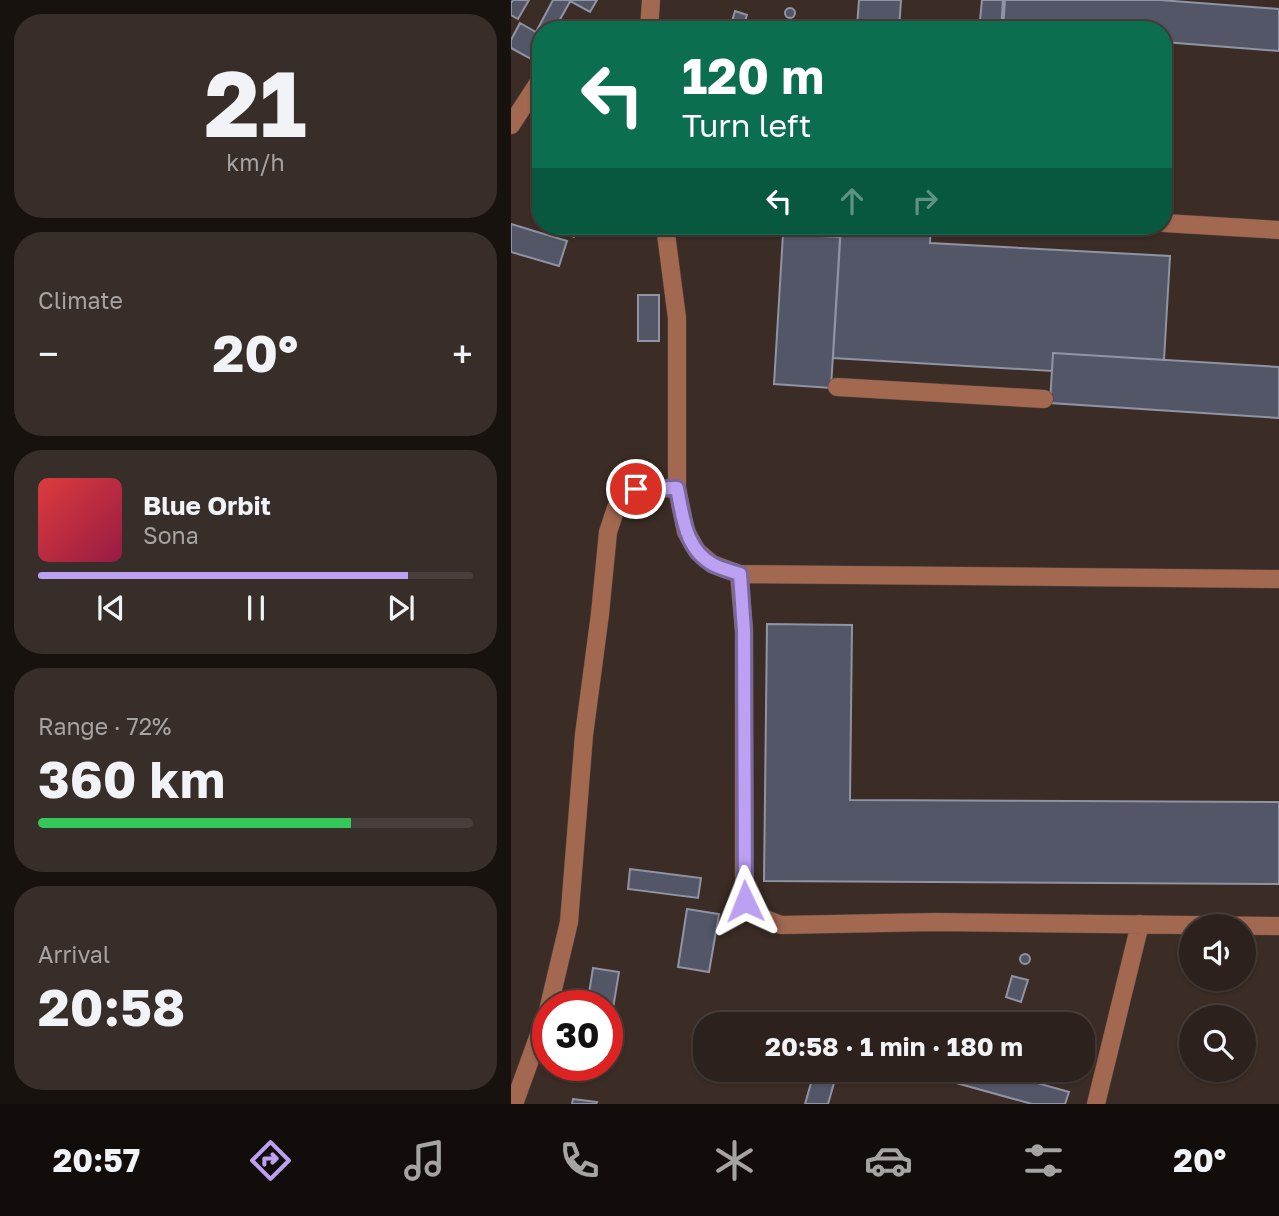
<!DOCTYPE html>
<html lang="en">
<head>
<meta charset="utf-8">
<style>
  :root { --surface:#2c211c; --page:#382e29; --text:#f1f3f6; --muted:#a6a3a3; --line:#483e3b; --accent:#bca0f2 }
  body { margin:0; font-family:"Golos Text",sans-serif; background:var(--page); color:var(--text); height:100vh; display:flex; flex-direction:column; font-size:26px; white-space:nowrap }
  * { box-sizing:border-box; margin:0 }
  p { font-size:23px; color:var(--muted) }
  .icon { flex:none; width:38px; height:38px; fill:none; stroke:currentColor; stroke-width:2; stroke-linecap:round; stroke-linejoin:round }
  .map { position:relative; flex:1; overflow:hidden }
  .drawer { display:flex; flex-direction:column; gap:14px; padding:14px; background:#18120f; width:511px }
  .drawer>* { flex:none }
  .guide { position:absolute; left:21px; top:21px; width:640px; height:214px; border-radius:28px; box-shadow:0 2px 5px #0004,0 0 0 2px var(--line); background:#0b6e4f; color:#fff; overflow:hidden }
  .buttons { position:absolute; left:668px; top:914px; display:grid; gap:14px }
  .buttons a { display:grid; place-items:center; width:77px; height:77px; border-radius:50%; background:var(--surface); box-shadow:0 2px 5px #0004,0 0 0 2px var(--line); font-size:35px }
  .speed { position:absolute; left:21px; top:990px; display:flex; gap:14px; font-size:35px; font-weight:700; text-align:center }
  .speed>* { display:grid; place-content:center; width:91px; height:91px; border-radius:50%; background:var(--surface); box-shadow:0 2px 5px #0004,0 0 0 2px var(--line); line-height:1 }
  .speed .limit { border:10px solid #d22; background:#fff; color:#111 }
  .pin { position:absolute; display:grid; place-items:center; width:60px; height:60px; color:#fff; margin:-30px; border:4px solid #fff; border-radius:50%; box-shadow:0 2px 7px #0007 }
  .me { position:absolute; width:77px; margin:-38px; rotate:358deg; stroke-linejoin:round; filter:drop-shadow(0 0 5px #0008) }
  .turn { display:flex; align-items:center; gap:24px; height:147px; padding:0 35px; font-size:32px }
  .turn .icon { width:91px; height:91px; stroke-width:2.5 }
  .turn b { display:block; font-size:49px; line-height:60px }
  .lanes { display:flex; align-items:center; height:66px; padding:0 35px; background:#0003; justify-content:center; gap:35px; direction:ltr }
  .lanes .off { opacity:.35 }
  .big { font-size:52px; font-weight:700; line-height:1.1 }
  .drawer .widget { flex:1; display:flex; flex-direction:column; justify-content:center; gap:10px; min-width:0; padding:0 24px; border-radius:28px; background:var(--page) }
  .drawer .dial { align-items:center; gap:0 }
  .dial b { font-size:91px; line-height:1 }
  .song { display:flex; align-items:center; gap:21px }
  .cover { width:84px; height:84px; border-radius:10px; background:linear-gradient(135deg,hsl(0 70% 55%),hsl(340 70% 35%)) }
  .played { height:7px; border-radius:4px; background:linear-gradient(90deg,var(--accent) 85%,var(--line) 85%) }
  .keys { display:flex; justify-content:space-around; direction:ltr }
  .heat { display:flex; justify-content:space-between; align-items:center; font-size:38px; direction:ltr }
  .charge { height:10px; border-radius:5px; background:linear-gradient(90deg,#34c759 72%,var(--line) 0) }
  .trip { position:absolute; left:182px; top:1012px; width:402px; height:70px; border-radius:28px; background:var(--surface); box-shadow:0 2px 5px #0004,0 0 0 2px var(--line); font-weight:700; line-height:70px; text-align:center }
  .tab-bar { display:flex; height:112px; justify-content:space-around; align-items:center; background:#120d0b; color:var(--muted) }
  .tab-bar .icon { width:49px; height:49px }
  .tab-bar .selected { color:var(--accent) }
  .tab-bar b { font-size:32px; color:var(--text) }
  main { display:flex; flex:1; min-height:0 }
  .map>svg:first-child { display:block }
  .building { fill:#525666; stroke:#8f93a4; stroke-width:2 }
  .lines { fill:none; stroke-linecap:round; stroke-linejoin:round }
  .minor-casing { stroke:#564741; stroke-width:19 }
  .minor { stroke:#a26850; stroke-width:18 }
  .route-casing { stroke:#7a689d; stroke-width:18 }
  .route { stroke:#bca0f2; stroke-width:12 }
</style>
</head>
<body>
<main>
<section class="drawer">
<div class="widget dial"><b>21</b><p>km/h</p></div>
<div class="widget"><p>Climate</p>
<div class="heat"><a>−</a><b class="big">20°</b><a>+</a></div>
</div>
<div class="widget">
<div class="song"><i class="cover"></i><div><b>Blue Orbit</b><p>Sona</p></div></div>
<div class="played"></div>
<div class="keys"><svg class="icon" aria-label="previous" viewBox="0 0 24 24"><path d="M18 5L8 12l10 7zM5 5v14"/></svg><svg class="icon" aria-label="pause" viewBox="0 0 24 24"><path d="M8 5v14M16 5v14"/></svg><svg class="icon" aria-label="next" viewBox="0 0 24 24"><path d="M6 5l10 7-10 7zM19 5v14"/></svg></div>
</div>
<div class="widget"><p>Range · 72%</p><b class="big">360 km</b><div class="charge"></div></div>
<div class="widget"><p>Arrival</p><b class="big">20:58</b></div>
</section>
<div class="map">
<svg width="768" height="1104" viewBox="0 0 768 1104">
  <rect width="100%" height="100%" fill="#3b2c25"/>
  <path class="building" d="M2 0H18L7 19 0 15V3Z
    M42 0H60L43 30H30V35L25 32Z
    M60 0H86L79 12 59 1Z
    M348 0H390L388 30 346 27Z
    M471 0H492L490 30H468Z
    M494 0H649L768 9V51L653 42V30L492 29Z
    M274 13a5 5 0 1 1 10 0a5 5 0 1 1-10 0Z
    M224 11 236 15 231 30 219 28Z
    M9 23 30 35V42L20 59 0 48V40Z
    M0 224 56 241 48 266 0 252Z
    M46 226H69L63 237 45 229Z
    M330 226H420L419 243 659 256 653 360 542 353 541 371 322 358Z
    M272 234 329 237 320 388 263 384Z
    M127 295H148V341H127Z
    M542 353 768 367V418L539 403Z
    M256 624 341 625 339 800 768 802V884L253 881Z
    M119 869 190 878 187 898 117 889Z
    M176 909 208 914 198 972 167 967Z
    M509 959a5 5 0 1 1 10 0a5 5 0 1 1-10 0Z
    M82 968 108 972 96 1045V1006H76Z
    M501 976 517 980 510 1002 495 997Z
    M304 1069H327L317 1104H294Z
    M410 1069H477L558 1092 554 1104H521L409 1073Z
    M62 1099 86 1102 85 1104H61Z"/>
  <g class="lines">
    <defs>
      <path id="minor" d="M138 30 140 0
        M0 125 30 79
        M653 223 768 230
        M154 226 166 318V488L175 532 186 551 201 564 228 574 768 579
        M326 387 533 399
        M228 574 233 631V875L234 901 240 913 270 925 424 922 768 926
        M38 1006 58 922 73 735 89 614 97 532 105 508 125 489 166 488
        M3 1104 37 1010
        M585 1104 629 924"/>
    </defs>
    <use href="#minor" class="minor-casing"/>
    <use href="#minor" class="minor"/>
  </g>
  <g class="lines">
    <defs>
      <path id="route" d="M125 489 166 488C172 517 174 550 203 565 211 569 220 571 229 574L233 631 234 901"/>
    </defs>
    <use href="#route" class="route-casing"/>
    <use href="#route" class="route"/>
  </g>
</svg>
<div class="buttons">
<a><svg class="icon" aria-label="sound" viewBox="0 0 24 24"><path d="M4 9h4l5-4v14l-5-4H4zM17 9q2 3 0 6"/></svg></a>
<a><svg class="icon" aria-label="search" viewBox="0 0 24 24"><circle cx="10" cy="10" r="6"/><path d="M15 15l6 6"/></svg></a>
</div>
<div class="speed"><div class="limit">30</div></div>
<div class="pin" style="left:125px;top:489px;background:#d93025"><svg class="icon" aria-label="arrive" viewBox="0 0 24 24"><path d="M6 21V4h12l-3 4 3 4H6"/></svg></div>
<svg class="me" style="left:234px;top:901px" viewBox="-20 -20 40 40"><path d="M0-17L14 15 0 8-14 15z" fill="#bca0f2" stroke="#fff" stroke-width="4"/></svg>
<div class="trip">20:58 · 1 min · 180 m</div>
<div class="guide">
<div class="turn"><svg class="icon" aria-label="left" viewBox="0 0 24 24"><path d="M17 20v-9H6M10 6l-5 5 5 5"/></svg><div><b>120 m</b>Turn left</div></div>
<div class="lanes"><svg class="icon" aria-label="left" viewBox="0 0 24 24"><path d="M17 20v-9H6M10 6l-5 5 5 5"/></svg><svg class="icon off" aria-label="ahead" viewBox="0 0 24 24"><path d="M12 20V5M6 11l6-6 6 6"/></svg><svg class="icon off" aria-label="right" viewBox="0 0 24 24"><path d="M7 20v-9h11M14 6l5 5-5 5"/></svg></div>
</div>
</div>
</main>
<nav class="tab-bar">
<b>20:57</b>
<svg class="icon selected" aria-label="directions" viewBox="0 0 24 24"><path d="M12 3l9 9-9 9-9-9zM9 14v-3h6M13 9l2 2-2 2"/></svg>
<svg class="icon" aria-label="music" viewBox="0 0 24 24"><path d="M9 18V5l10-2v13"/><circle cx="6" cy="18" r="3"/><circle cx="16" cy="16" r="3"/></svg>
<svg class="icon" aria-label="phone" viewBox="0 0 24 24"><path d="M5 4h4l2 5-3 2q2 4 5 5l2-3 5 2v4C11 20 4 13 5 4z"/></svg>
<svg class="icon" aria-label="climate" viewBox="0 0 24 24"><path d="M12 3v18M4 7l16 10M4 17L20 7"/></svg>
<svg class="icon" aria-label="car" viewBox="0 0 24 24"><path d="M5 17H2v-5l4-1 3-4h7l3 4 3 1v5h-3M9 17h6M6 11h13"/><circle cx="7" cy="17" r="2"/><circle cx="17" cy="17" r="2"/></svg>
<svg class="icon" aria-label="filters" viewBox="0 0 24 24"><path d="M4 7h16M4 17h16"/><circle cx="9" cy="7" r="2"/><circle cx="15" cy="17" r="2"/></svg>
<b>20°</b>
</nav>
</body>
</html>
